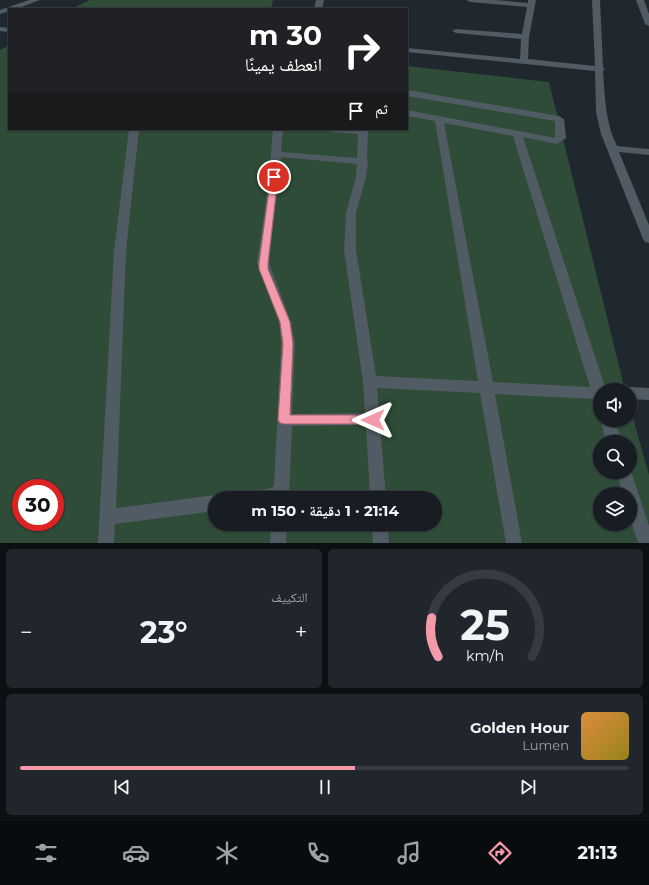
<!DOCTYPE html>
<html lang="ar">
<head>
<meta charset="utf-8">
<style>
  :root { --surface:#171d23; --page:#20262b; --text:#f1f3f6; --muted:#9ea2a6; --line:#363b41; --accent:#f39aaa }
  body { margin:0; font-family:Montserrat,"Noto Naskh Arabic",sans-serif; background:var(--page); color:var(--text); direction:rtl; height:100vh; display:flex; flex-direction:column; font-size:15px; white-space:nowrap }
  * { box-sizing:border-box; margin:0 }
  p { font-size:13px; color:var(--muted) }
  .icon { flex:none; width:22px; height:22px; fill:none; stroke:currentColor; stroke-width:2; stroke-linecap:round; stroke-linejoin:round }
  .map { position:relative; height:543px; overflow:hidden; direction:ltr }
  .details { display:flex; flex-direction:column; gap:6px; padding:6px; background:#0d1013; flex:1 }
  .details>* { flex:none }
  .banner { position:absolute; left:8px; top:8px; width:400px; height:122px; border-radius:0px; box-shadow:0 1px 3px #0004,0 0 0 1px var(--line); direction:rtl; background:#202124; color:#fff; overflow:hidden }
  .tools { position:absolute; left:593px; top:383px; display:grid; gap:8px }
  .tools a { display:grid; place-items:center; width:44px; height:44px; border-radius:50%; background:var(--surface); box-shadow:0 1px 3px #0004,0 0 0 1px var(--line); font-size:20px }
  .speed { position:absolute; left:12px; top:479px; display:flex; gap:8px; font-size:20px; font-weight:700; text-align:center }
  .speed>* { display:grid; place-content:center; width:52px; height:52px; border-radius:50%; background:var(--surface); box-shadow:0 1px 3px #0004,0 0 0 1px var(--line); line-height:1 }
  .speed .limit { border:6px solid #d22; background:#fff; color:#111 }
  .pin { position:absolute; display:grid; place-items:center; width:34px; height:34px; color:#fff; margin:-17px; border:2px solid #fff; border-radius:50%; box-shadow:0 1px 4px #0007 }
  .me { position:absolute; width:44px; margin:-22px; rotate:270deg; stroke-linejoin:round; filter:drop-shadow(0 0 3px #0008) }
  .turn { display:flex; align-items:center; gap:14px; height:84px; padding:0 20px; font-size:18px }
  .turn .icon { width:52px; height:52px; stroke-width:2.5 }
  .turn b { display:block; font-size:28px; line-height:34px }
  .then { display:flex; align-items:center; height:38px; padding:0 20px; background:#0003; gap:8px; font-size:15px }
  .big { font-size:30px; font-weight:700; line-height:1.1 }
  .details .tile { flex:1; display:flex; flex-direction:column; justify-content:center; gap:6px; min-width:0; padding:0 14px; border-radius:6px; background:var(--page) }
  .details .dial { align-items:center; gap:0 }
  .dial svg { height:104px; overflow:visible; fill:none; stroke:var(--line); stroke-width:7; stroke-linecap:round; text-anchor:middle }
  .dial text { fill:var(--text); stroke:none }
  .song { display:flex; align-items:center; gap:12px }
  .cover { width:48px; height:48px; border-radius:6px; background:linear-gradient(135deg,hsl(30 70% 55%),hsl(50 70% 35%)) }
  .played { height:4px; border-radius:2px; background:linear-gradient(90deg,var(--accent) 55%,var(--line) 55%) }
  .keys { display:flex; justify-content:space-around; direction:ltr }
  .heat { display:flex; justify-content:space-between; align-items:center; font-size:22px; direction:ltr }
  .details .tiles { flex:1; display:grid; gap:6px; grid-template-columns:1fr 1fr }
  .tile:last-child { grid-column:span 2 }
  .trip { position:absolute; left:208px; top:491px; width:234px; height:40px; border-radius:20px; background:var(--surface); box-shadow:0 1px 3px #0004,0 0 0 1px var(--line); font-weight:700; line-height:40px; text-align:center; direction:rtl }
  .dock { display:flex; height:64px; justify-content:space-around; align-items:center; background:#090c0e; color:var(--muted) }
  .dock .icon { width:28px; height:28px }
  .dock .current { color:var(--accent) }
  .dock b { font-size:18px; color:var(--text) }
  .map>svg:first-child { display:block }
  .green { fill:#2e4c37; fill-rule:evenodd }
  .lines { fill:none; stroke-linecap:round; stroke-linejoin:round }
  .minor { fill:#515b64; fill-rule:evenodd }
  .route { fill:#f39aaa; stroke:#9e646e }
</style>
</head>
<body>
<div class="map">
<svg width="649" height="543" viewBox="0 0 649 543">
  <rect width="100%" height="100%" fill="#1f272f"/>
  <path class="green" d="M90 0H273L271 9H71Z
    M9 45V129H407V66L549 82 625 390H600V420H630V407L649 475V543H0V50ZM600 442H630V472H600ZM21 488H55V522H21ZM600 494H630V524H600ZM215 498H435V524H215Z"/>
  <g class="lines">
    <path class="minor" d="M29 0H40L16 9H9V11L0 14V10Z
      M316 0H324L322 9H314Z
      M466 0H496L528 3V0H536L529 37 528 59 595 66 592 0H600L603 67 605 69 603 71C605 97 605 122 617 146L649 149V155L619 152 649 225V243L645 242 643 239 601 134 596 112 595 71 407 52V48L520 59 521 39 456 33 452 31 456 29 522 34 527 7 470 2Z
      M636 0H644L649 14V26L645 24Z
      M0 27 9 28V32L0 31Z
      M407 90 559 116 564 119 566 138 557 144 523 137 606 390H600V402L594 399 495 394 522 543H506L480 393 377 388 386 498H370L366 425 292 426 289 498H245L247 493 274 487 281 344 279 322 257 263 268 188 273 129H283L281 152 357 158 358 134 332 132 327 129H368L367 160 368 162 366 177 356 213V250L376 376 478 381 435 121 407 116V110L555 138V121L407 96ZM444 123 513 136 590 387 493 382ZM281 157 357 164 356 177 346 213 344 250 363 382 365 413 292 414 295 344 291 322 269 263Z
      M129 129H139L126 251 116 508 215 495 221 498H215V511L115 524 114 543H98L114 251Z
      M630 387 649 388V400L630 399V390H624Z
      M601 420H615L622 442H606Z
      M630 468 649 526V543H638L630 518V494H623L616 472H630Z
      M271 524H287L286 543H270Z
      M372 524H388L389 543H373Z"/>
  </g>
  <path class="route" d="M271 175H277L278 177 268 263V269L290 322 293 344 290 415H373L377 416 379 420 377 423 373 424H284L280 423 278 420 283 344 280 322 259 269V263Z"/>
</svg>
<div class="tools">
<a><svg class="icon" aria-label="sound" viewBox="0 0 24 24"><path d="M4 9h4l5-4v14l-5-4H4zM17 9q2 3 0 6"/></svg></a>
<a><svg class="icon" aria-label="search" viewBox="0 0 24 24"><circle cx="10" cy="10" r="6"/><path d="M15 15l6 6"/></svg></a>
<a><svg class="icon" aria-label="layers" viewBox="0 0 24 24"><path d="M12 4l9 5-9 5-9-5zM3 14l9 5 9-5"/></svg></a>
</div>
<div class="speed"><div class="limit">30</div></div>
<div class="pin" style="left:274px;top:177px;background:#d93025"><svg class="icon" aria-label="arrive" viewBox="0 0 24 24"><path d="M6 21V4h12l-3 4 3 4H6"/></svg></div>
<svg class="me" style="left:373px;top:420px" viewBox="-20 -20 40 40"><path d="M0-17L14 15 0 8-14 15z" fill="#f39aaa" stroke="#fff" stroke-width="4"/></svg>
<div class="trip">21:14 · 1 دقيقة · 150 m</div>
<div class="banner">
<div class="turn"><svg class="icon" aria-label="right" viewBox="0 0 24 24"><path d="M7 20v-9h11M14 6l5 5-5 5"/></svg><div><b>30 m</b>انعطف يمينًا</div></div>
<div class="then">ثم<svg class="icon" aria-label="arrive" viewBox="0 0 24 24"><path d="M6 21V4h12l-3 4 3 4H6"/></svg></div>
</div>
</div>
<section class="details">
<div class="tiles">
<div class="tile dial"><svg viewBox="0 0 100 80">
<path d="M14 69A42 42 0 1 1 86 69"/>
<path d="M14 69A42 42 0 0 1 9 39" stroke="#f39aaa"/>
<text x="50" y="56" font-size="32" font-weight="700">25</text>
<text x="50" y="72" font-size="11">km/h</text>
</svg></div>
<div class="tile"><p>التكييف</p>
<div class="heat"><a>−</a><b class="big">23°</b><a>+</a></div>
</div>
<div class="tile">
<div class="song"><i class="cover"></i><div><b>Golden Hour</b><p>Lumen</p></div></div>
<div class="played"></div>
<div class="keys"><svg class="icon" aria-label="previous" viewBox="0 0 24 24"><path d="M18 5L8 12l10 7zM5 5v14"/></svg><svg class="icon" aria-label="pause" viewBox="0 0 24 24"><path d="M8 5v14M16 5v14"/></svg><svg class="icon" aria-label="next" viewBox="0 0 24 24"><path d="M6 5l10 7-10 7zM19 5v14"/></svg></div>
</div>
</div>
</section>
<nav class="dock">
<b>21:13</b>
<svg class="icon current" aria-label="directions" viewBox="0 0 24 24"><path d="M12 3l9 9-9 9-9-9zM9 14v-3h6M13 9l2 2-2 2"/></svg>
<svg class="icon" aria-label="music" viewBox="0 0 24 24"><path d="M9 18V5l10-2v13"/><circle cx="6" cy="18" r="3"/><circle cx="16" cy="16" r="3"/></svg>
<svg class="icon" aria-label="phone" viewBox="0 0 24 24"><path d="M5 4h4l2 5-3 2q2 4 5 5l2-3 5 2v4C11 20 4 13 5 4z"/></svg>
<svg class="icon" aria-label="climate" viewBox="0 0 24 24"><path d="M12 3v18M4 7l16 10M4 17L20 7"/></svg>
<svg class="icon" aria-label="car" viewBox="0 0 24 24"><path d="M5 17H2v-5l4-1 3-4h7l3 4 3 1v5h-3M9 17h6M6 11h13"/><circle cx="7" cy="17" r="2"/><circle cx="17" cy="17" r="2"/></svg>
<svg class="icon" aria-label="filters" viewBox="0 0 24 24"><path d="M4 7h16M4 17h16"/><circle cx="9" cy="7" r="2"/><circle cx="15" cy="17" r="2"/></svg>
</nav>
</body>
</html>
